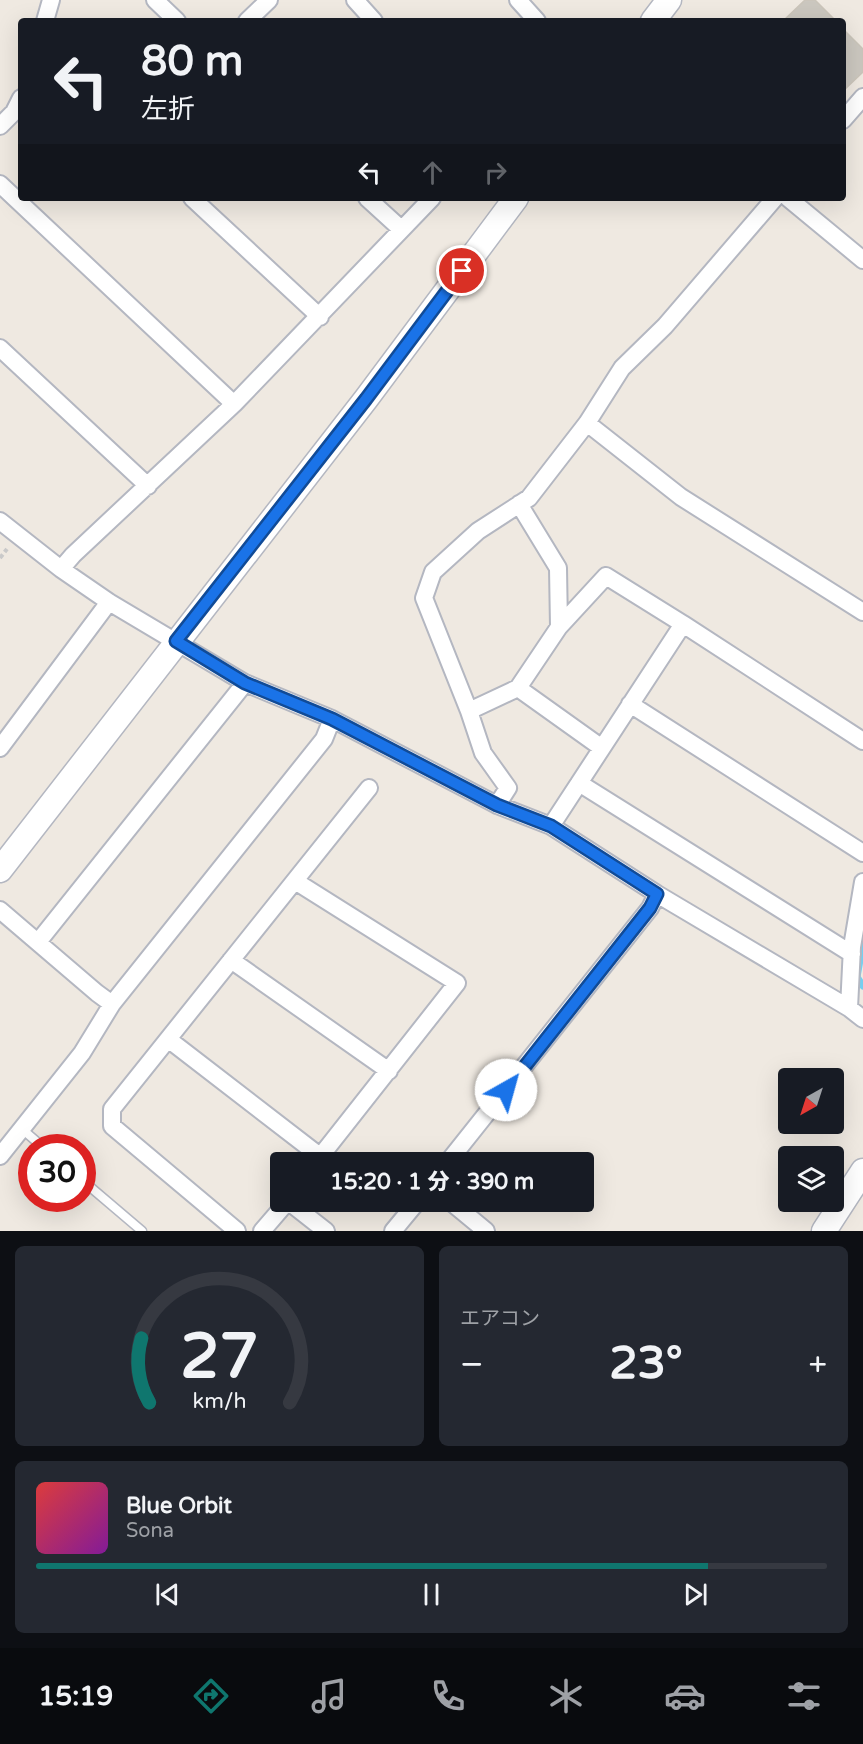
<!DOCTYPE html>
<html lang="ja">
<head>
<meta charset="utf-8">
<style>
  :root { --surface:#171b24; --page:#242831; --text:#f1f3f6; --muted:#9ea1a6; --line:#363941; --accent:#0f766e }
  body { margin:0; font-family:"Varela Round","Noto Sans JP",sans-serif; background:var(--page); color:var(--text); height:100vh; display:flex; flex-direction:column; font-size:22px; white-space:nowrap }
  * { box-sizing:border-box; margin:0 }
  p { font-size:20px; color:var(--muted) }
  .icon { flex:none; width:33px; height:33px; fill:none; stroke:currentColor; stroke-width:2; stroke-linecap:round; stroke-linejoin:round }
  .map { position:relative; height:1231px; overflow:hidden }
  .panel { display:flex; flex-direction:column; gap:15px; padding:15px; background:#0d0f14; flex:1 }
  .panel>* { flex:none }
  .hud { position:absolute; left:18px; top:18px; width:828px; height:183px; border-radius:6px; box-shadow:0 6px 24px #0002; background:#171b24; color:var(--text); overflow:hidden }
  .needle { width:39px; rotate:219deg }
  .tools { position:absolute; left:778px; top:1068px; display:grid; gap:12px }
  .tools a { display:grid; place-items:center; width:66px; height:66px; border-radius:6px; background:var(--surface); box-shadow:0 6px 24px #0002; font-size:30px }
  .speed { position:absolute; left:18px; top:1134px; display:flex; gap:12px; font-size:30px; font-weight:700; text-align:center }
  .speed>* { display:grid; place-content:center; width:78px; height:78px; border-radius:50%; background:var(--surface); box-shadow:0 6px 24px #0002; line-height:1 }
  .speed .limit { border:9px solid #d22; background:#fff; color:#111 }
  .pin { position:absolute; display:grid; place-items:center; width:51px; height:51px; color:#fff; margin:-26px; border:3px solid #fff; border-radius:50%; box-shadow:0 2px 6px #0007 }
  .me { position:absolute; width:66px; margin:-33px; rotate:38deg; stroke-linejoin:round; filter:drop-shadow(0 0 4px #0008) }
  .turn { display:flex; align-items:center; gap:21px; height:126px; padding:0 24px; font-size:27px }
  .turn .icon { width:78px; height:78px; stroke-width:2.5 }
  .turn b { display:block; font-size:42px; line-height:51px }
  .lanes { display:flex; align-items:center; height:57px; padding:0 24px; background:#0003; justify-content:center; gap:30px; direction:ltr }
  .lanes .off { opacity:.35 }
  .big { font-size:45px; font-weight:800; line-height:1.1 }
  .panel .widget { flex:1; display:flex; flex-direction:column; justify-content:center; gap:9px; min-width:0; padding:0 21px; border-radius:9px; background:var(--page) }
  .panel .dial { align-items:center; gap:0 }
  .dial svg { height:156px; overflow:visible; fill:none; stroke:var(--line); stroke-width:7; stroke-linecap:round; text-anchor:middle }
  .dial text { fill:var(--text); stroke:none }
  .song { display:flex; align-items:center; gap:18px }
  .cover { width:72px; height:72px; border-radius:9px; background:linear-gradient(135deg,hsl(0 70% 55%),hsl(290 70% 35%)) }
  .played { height:6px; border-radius:3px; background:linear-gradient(90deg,var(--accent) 85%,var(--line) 85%) }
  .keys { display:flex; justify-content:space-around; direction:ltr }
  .heat { display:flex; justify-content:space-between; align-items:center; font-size:33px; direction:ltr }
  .panel .tiles { flex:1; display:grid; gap:15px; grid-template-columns:1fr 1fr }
  .widget:last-child { grid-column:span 2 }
  .trip { position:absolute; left:270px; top:1152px; width:324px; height:60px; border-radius:6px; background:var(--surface); box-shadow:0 6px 24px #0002; font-weight:800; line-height:60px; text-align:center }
  .tabs { display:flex; height:96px; justify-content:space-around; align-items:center; background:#090b0e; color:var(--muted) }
  .tabs .icon { width:42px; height:42px }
  .tabs .selected { color:var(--accent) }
  .tabs b { font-size:27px; color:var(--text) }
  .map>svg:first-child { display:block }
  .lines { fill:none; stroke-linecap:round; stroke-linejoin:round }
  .stream { stroke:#75cff0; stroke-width:7 }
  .building { fill:#cbc7bf; stroke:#cbc5ba; stroke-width:1.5 }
  .lane-casing { stroke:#b4b7c1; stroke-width:11 }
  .street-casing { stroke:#b4b7c1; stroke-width:20 }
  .secondary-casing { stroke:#b4b7c1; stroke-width:27 }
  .path { stroke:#c9c9c9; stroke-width:4; stroke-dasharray:4.5 3; stroke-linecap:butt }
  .lane { stroke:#fff; stroke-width:8 }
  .street { stroke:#fff; stroke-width:16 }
  .secondary { stroke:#fff; stroke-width:24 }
  .route-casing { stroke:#114b97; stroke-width:15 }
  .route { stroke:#1a73e8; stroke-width:10 }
</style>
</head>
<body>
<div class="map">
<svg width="863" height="1231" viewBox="0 0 863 1231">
  <rect width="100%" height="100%" fill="#efe9e1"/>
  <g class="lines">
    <path class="stream" d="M863 943 857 977 863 986"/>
  </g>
  <path class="building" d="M805 0H815L836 21H783Z
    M843 29 863 49V72L843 91Z"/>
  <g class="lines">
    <defs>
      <path id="lane" d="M22 1129 44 1148
        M82 1180 142 1231"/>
      <path id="street" d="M155 0 177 21
        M355 0 374 21
        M518 0 537 21
        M45 21 51 0
        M247 21 269 0
        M843 120 863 97
        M0 126 14 112 21 98
        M0 184 234 404
        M192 198 320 317
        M367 198 401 229
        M788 198 863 260
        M0 348 148 486
        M587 423 681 497 863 612
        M0 521 61 569 109 602 245 683 332 719 497 805 551 826 657 894 849 1008 863 1019
        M61 569 73 555 234 404 432 198
        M683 624 863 741
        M518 688 602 748
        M630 704 863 853
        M469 711 518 688 559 627 558 568 519 504
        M0 748 109 602
        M579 783 852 954
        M497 805 508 788 483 753 469 711 424 598 433 572 478 531 529 498 587 423 622 368 665 326 775 198
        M551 826 683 624 606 576 559 627
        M295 881 457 983 316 1162
        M0 910 97 993 112 1004
        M38 942 245 683
        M231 960 389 1071
        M849 1008 852 947 863 882
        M168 1039 321 1157
        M0 1156 82 1053 112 1004 324 739 332 719
        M448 1162 650 908 657 894
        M289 1202 326 1231
        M451 1202 486 1231
        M237 1231 112 1126V1109L369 788
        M262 1231 287 1202
        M393 1231 417 1202"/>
      <path id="secondary" d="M653 21 669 0
        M0 870 366 399 516 198
        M824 1231 863 1171"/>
    </defs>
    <use href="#lane" class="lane-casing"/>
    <use href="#street" class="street-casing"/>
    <use href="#secondary" class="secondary-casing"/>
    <path class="path" d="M0 558 7 549"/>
    <use href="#lane" class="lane"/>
    <use href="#street" class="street"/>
    <use href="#secondary" class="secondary"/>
  </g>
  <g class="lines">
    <defs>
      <path id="route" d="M462 271 366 399 176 641 245 683 332 719 497 805 551 826 657 894 650 908 506 1090"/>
    </defs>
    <use href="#route" class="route-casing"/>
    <use href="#route" class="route"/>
  </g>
</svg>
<div class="tools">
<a><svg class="needle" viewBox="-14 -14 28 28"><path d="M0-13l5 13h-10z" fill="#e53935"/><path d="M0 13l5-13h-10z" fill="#9ea1a6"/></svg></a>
<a><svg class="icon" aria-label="layers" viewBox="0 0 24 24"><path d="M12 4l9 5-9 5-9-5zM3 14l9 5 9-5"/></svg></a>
</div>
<div class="speed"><div class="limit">30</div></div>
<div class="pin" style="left:462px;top:271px;background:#d93025"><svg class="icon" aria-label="arrive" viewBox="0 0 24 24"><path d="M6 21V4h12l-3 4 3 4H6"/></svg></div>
<svg class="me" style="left:506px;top:1090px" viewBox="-20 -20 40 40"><circle r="19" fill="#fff"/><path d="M0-13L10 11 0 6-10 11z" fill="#1a73e8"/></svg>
<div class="trip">15:20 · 1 分 · 390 m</div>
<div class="hud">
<div class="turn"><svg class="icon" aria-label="left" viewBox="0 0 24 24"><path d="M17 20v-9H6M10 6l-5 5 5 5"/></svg><div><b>80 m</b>左折</div></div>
<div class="lanes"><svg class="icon" aria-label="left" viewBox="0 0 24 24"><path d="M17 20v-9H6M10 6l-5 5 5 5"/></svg><svg class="icon off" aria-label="ahead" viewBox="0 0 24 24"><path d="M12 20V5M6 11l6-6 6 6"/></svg><svg class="icon off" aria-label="right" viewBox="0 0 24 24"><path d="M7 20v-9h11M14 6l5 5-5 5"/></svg></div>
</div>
</div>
<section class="panel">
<div class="tiles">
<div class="widget dial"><svg viewBox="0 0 100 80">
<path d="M14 69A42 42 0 1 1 86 69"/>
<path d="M14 69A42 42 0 0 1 10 36" stroke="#0f766e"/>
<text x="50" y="56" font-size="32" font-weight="700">27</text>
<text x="50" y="72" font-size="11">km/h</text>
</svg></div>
<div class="widget"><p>エアコン</p>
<div class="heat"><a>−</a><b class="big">23°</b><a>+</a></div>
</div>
<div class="widget">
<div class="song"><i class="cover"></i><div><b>Blue Orbit</b><p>Sona</p></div></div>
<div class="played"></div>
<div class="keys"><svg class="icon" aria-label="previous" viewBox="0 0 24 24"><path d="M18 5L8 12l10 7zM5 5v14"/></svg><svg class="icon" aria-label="pause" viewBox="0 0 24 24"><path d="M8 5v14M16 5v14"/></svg><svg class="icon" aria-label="next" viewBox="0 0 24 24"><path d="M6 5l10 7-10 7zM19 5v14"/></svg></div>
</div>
</div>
</section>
<nav class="tabs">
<b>15:19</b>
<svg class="icon selected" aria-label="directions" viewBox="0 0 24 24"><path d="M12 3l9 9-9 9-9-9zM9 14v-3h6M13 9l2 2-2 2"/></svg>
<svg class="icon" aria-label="music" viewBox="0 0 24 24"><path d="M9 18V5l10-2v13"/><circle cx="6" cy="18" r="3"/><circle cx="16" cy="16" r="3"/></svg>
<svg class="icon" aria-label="phone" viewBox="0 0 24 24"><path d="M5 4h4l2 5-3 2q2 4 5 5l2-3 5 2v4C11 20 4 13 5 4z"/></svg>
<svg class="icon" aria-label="climate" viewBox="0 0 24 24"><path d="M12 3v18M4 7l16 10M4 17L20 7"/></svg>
<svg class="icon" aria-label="car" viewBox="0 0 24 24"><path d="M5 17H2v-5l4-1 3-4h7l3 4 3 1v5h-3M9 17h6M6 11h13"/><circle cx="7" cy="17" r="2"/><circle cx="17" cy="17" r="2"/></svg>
<svg class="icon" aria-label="filters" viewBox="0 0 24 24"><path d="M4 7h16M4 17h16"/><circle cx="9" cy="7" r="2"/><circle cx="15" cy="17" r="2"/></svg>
</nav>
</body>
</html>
